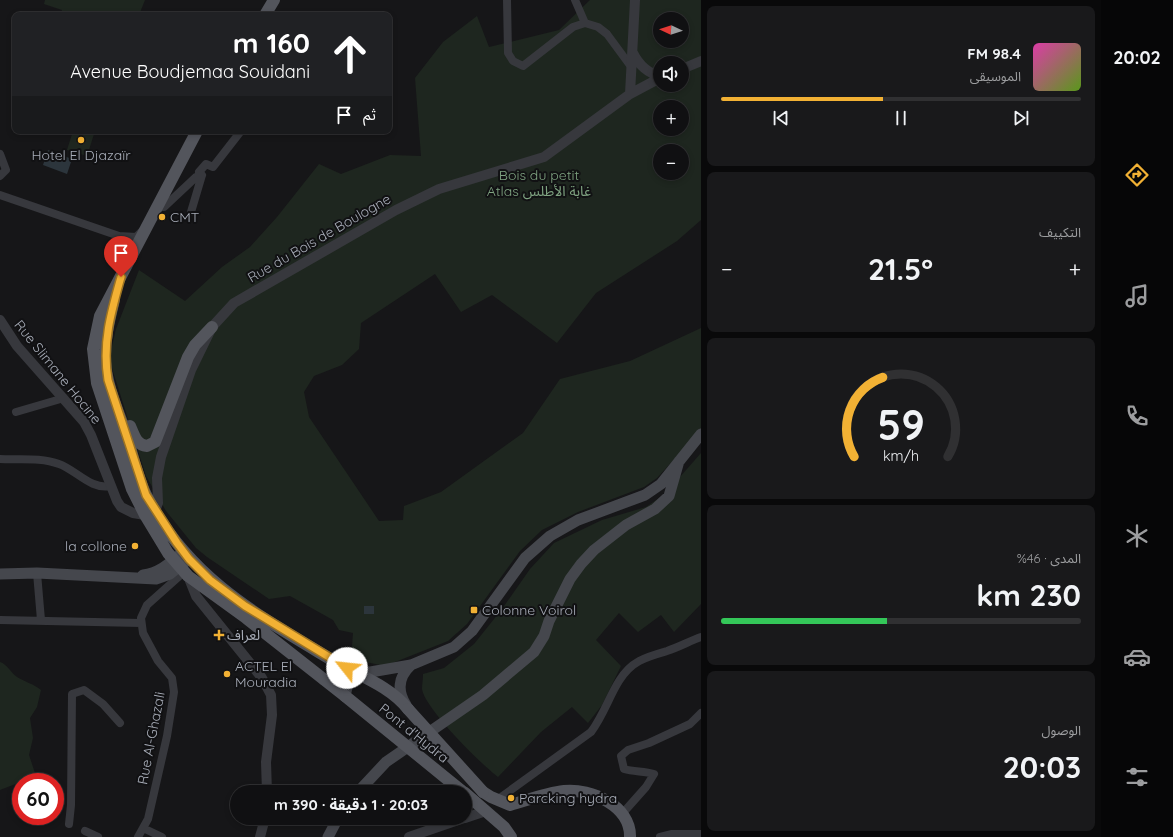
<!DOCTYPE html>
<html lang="ar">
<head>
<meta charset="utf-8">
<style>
  :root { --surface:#101012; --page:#19191b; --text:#f1f3f6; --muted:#9c9d9f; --line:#303032; --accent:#f2b134 }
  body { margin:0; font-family:Quicksand,"Noto Sans Arabic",sans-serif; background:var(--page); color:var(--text); direction:rtl; height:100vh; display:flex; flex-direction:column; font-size:15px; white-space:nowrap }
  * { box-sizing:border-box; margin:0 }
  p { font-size:13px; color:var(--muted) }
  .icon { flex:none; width:22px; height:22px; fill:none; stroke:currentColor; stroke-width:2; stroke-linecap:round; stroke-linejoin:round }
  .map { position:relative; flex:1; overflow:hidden; direction:ltr }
  .panel { display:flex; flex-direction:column; gap:6px; padding:6px; background:#09090a; width:400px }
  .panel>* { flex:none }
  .banner { position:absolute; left:12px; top:12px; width:380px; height:122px; border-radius:8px; box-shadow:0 2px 6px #0003,0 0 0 1px var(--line); direction:rtl; background:#202124; color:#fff; overflow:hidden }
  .needle { width:26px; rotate:274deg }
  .fabs { position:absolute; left:653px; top:12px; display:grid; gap:8px }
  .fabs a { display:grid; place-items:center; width:36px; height:36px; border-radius:50%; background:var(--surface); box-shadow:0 2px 6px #0003,0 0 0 1px var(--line); font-size:20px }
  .speed { position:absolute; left:12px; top:773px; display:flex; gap:8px; font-size:20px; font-weight:700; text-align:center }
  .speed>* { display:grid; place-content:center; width:52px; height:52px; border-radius:50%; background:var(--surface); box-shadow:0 2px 6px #0003,0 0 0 1px var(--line); line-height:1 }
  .speed .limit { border:6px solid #d22; background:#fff; color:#111 }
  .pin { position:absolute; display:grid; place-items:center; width:34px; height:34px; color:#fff; margin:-41px -17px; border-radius:50% 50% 50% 0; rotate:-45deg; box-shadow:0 0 4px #0007 }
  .pin .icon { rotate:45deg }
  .me { position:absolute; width:44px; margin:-22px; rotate:299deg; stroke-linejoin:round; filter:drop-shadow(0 0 3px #0008) }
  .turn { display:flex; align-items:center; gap:14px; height:84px; padding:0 16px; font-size:18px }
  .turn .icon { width:52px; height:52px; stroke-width:2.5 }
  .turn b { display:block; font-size:28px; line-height:34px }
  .then { display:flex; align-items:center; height:38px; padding:0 16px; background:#0003; gap:8px; font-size:15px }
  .big { font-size:30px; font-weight:700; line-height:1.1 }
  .panel .widget { flex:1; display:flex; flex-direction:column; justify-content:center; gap:6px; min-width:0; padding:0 14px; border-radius:8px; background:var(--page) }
  .panel .dial { align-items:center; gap:0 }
  .dial svg { height:104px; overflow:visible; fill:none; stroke:var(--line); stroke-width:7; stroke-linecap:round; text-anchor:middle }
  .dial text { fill:var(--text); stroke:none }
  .song { display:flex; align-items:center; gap:12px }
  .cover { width:48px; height:48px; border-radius:6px; background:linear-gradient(135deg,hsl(320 70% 55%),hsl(90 70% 35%)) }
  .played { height:4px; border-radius:2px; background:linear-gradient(90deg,var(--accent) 45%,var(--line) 45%) }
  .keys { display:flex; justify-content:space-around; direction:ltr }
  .heat { display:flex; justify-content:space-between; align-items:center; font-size:22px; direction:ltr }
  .charge { height:6px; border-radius:3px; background:linear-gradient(90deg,#34c759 46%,var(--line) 0) }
  .trip { position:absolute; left:230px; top:785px; width:242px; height:40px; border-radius:20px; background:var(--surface); box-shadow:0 2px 6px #0003,0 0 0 1px var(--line); font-weight:700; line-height:40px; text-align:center; direction:rtl }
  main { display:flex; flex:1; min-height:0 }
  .menu { display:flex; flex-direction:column; width:72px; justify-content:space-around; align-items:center; background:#060607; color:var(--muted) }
  .menu .icon { width:28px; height:28px }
  .menu .on { color:var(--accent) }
  .menu b { font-size:18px; color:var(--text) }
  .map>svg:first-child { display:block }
  .green { fill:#1e261f; fill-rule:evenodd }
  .water { fill:#2c353c }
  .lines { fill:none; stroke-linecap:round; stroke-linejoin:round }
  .minor { stroke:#37383d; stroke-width:8 }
  .tertiary { stroke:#37383d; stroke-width:10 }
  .secondary { stroke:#45474d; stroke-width:11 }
  .primary { stroke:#53555c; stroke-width:12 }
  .primary-bridge { stroke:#53555c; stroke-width:12 }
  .route-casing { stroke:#9d7322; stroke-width:10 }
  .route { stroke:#f2b134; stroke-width:7 }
  .poi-dot { fill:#f2b134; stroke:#111113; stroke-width:1.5 }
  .labels { text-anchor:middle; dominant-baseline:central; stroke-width:4; stroke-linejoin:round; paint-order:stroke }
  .poi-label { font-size:14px; fill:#a8adb8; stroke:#111113; text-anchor:start }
  .park-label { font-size:14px; fill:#7fa381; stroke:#111113 }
  .street-label { font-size:14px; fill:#a8adb8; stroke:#111113 }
</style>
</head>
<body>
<main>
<nav class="menu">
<b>20:02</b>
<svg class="icon on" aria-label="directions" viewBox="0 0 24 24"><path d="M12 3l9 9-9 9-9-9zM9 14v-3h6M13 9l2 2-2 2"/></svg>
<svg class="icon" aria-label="music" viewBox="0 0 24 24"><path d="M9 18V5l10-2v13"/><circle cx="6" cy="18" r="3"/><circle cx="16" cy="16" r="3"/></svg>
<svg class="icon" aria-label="phone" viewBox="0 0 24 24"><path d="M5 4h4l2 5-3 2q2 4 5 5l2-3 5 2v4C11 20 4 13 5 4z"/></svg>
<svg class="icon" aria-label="climate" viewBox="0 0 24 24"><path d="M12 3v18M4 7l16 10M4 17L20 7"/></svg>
<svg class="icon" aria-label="car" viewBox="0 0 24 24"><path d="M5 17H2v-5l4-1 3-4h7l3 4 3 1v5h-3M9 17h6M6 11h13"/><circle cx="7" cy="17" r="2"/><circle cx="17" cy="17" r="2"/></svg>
<svg class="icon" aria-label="filters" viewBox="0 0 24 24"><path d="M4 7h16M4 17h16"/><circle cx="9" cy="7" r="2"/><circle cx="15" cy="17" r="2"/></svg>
</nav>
<section class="panel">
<div class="widget">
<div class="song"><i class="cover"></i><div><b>98.4 FM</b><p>الموسيقى</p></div></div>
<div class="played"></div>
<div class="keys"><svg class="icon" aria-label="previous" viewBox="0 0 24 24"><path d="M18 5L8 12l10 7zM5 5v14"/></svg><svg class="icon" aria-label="pause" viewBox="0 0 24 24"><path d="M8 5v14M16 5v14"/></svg><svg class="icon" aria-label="next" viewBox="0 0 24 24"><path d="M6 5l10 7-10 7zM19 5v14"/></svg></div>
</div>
<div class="widget"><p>التكييف</p>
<div class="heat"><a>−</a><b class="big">21.5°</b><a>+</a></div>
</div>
<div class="widget dial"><svg viewBox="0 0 100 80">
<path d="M14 69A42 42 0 1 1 86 69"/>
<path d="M14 69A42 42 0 0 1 36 8" stroke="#f2b134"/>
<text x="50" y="56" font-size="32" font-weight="700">59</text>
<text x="50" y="72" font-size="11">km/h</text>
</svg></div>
<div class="widget"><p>المدى · 46%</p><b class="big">230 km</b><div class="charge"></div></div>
<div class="widget"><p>الوصول</p><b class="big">20:03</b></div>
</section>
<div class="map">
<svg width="701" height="837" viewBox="0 0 701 837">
  <rect width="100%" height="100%" fill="#161618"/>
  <path class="green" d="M45 0H145L139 15H60L62 10 44 4Z
    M590 0H701V220L677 241 596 293 557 343 492 295 461 312 435 274 361 323 359 349 342 365 314 376 304 392 309 417 379 521 403 520 404 506 441 492 523 433 560 379 630 361 701 328V430L657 478 644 487 578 512 542 530 520 551 467 624 448 641 385 666 351 659 353 633 339 630 333 620 290 596 269 599 207 557 196 548 166 511 146 476 109 359 116 329 139 270 185 301 222 267 250 247 277 217 319 164 341 174 390 155 421 156 415 78 443 42 477 16 489 47 559 30ZM660 19H682V41H660ZM660 63H682V85H660ZM660 107H682V129H660ZM660 151H682V173H660Z
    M73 131H95L87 156 67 150Z
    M701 453V604L674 632 661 615 638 632 619 613 596 640 621 666 602 705 588 723 572 707 541 732 498 777C481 764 425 709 422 689 422 685 423 679 423 674L444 668 474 644 502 609 530 569 554 543 602 520 646 507 665 494Z
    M0 662C7 664 11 673 17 677 25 682 34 684 41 690L37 707 30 718 33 738 29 755 36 776 0 790Z"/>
  <path class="water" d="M48 150 72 159 67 174 43 165Z
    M364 606H374V614H364Z"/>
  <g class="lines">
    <path class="minor" d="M507 0 508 53 513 61 523 66 573 27 585 23 598 27 607 34 632 68
      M575 0 585 23
      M0 154 6 170 0 176
      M202 175 199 172 206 164 213 167 241 131
      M0 195 119 236 136 237 142 231
      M158 207H164L196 177 202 175 191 212
      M16 412 64 398
      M0 459C19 460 41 457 59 464 76 470 91 490 110 486
      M37 573 41 620
      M0 620 141 623
      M497 800 591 732C603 716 609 697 619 681 631 661 646 657 667 651 679 647 690 641 701 637
      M622 814 646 787 654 774C644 771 634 772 624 769L621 756 628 750 649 743 690 724 701 713
      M69 824 71 805 72 694 84 690 103 704 120 723
      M143 828 162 837
      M85 831 98 837
      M138 837 148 819 167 736 174 692 172 678 158 661 143 633 141 618 147 605 184 572
      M660 837 672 834H701"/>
    <path class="tertiary" d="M633 53C639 65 647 73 660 76
      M682 69 701 61
      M630 94 635 0
      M0 320 17 346 84 422 91 435 117 501 121 507 133 513 145 515 155 511 158 503 157 478 161 457 191 370 212 327 234 303 396 210 439 189 544 157 630 94 660 78
      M188 576 196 596 262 678 271 695 272 715 266 762 267 792
      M465 818 486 811
      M260 837 265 818
      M409 837 464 818"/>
    <path class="secondary" d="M0 574 37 573 156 579 170 574 189 559
      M143 575C160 573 171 562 183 552
      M324 680 411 665 454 647 472 631 525 558 550 536 578 520 645 495 661 484 701 434
      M345 696 348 683 357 674
      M406 705C397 691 398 677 411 665
      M358 792 386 762 483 695 534 652 544 636 549 621 570 579 581 564 594 550 626 525 655 509 669 496 679 461
      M328 837 338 818"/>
    <path class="primary" d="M265 15 274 0
      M197 131 100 316 93 349 97 383 132 489 145 515 168 553 188 576 246 618 345 696
      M114 300C109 320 104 341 105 362 107 388 119 413 127 437 133 456 137 477 146 495 187 577 257 615 332 660 357 675 389 685 408 709
      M130 426C134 435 136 445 147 446L155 442 188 357 195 345 212 327
      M483 792 491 797 510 805
      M465 793 504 827 511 837
      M510 805C528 800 546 793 564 791 591 788 631 806 630 837"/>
    <path class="primary-bridge" d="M345 696 463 792
      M408 709 483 792"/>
  </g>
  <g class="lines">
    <defs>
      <path id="route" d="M121 277C111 312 102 343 108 380L146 495 177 543 189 559 210 580 245 606 347 668"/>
    </defs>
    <use href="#route" class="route-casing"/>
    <use href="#route" class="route"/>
  </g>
  <g class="poi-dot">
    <circle cx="81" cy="140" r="4"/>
    <circle cx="162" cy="217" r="4"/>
    <circle cx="135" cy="546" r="4"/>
    <rect x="470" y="606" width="8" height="8" rx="2"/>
    <path d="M217 629h4v4h4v4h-4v4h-4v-4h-4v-4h4z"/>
    <circle cx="227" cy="674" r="4"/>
    <circle cx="511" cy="798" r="4"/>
  </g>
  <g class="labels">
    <g class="poi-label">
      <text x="81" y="155" text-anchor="middle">Hotel El Djazaïr</text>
      <text x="170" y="217">CMT</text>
      <text x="127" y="546" text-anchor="end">la collone</text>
      <text x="482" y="610">Colonne Voirol</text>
      <text x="227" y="635">لعراف</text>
      <text x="235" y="666">ACTEL El<tspan x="235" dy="16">Mouradia</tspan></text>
      <text x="519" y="798">Parcking hydra</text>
    </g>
    <g class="park-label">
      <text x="539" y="175">Bois du petit<tspan x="539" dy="16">Atlas غابة الأطلس</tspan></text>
    </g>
    <g class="street-label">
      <text transform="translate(319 238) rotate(-30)">Rue du Bois de Boulogne</text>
      <text transform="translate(58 372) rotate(51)">Rue Slimane Hocine</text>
      <text transform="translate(414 733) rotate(39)">Pont d'Hydra</text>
      <text transform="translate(151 738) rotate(-79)">Rue Al-Ghazali</text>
    </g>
  </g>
</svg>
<div class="fabs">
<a><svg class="needle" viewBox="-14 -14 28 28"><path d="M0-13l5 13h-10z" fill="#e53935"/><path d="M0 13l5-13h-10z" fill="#9c9d9f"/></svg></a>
<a><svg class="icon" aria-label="sound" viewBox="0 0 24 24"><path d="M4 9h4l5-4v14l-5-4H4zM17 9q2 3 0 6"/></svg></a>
<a>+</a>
<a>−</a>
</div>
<div class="speed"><div class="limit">60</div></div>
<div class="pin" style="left:121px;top:277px;background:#d93025"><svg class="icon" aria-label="arrive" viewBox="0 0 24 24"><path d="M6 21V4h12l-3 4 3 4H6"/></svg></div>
<svg class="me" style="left:347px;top:668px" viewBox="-20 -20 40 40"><circle r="19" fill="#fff"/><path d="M0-13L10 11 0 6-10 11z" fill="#f2b134"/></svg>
<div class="trip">20:03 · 1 دقيقة · 390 m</div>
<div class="banner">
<div class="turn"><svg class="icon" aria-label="ahead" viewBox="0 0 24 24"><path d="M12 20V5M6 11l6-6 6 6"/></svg><div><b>160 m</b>Avenue Boudjemaa Souidani</div></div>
<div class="then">ثم<svg class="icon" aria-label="arrive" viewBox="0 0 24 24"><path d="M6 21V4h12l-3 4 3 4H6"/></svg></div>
</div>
</div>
</main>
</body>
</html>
